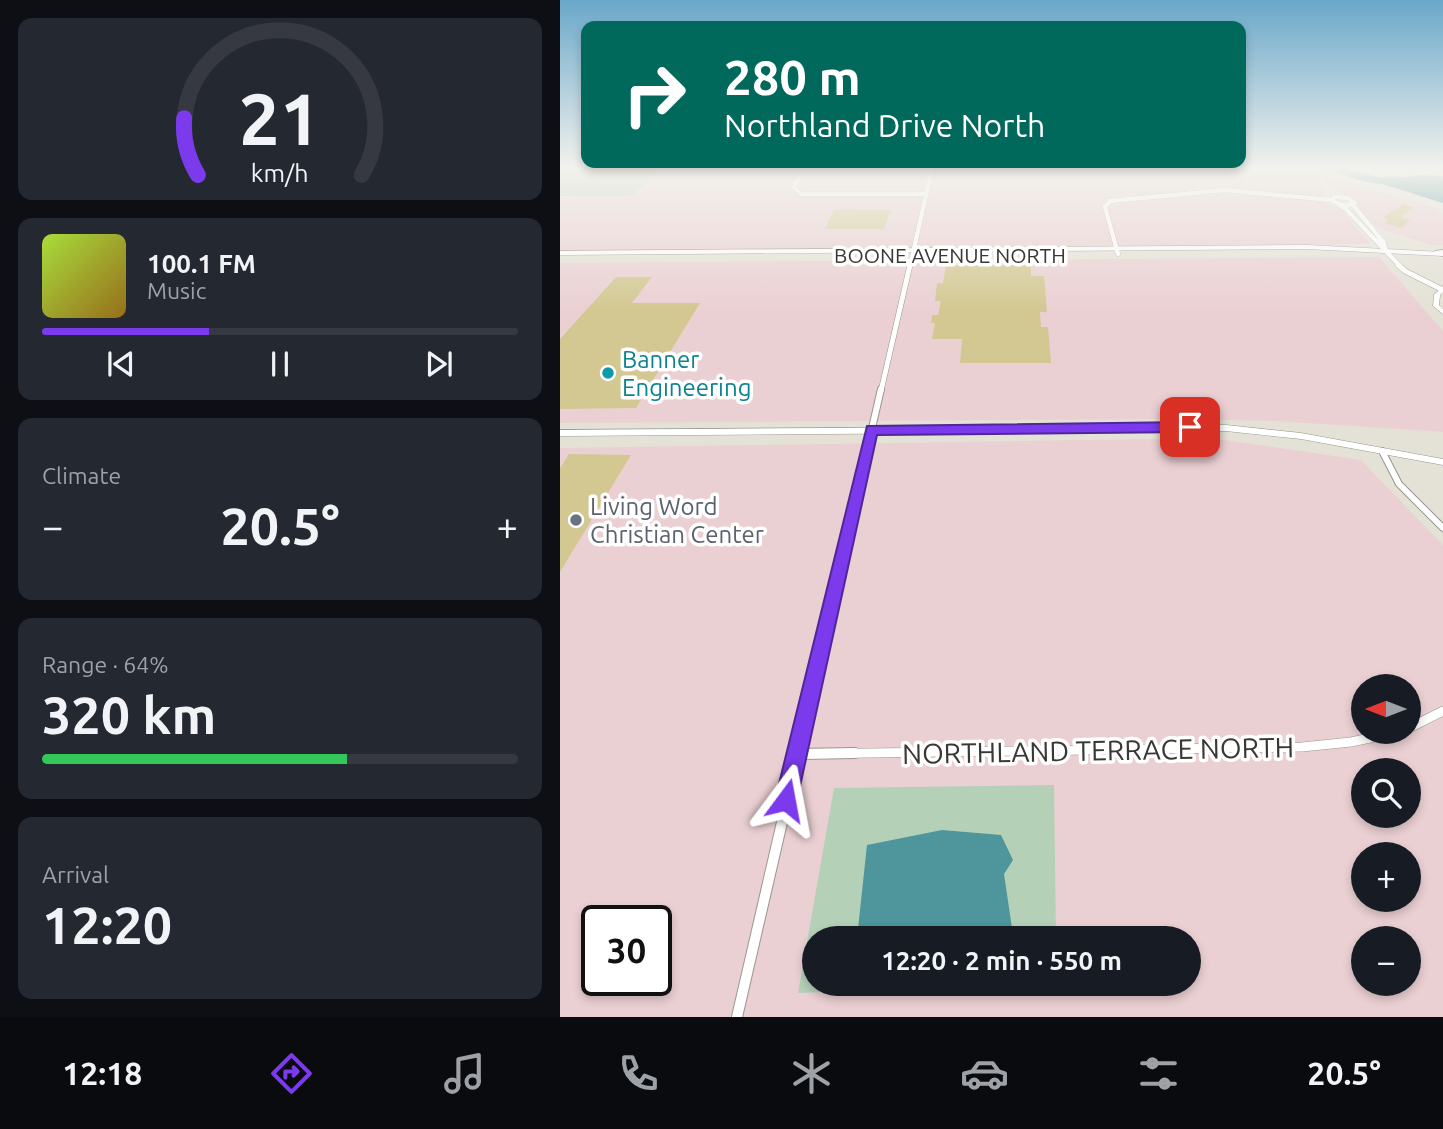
<!DOCTYPE html>
<html lang="en">
<head>
<meta charset="utf-8">
<style>
  :root { --surface:#171b24; --page:#242831; --text:#f1f3f6; --muted:#9ea1a6; --line:#363941; --accent:#7c3aed }
  body { margin:0; font-family:Ubuntu,sans-serif; background:var(--page); color:var(--text); height:100vh; display:flex; flex-direction:column; font-size:26px; white-space:nowrap }
  * { box-sizing:border-box; margin:0 }
  p { font-size:23px; color:var(--muted) }
  .icon { flex:none; width:38px; height:38px; fill:none; stroke:currentColor; stroke-width:2; stroke-linecap:round; stroke-linejoin:round }
  .map { position:relative; flex:1; overflow:hidden }
  .side { display:flex; flex-direction:column; gap:18px; padding:18px; background:#0d0f14; width:560px }
  .side>* { flex:none }
  .top-card { position:absolute; left:21px; top:21px; width:665px; height:147px; border-radius:14px; box-shadow:0 4px 10px #0003; background:#00695c; color:#fff; overflow:hidden }
  .needle { width:46px; rotate:270deg }
  .tools { position:absolute; left:791px; top:674px; display:grid; gap:14px }
  .tools a { display:grid; place-items:center; width:70px; height:70px; border-radius:50%; background:var(--surface); box-shadow:0 4px 10px #0003; font-size:35px }
  .speed { position:absolute; left:21px; top:905px; display:flex; gap:14px; font-size:35px; font-weight:700; text-align:center }
  .speed>* { display:grid; place-content:center; width:91px; height:91px; border-radius:50%; background:var(--surface); box-shadow:0 4px 10px #0003; line-height:1 }
  .speed .limit { border:4px solid #111; border-radius:10px; background:#fff; color:#111 }
  .pin { position:absolute; display:grid; place-items:center; width:60px; height:60px; color:#fff; margin:-30px; border-radius:14px; box-shadow:0 4px 10px #0006 }
  .me { position:absolute; width:77px; margin:-38px; rotate:13deg; stroke-linejoin:round; filter:drop-shadow(0 0 5px #0008) }
  .turn { display:flex; align-items:center; gap:24px; height:147px; padding:0 28px; font-size:32px }
  .turn .icon { width:91px; height:91px; stroke-width:2.5 }
  .turn b { display:block; font-size:49px; line-height:60px }
  .big { font-size:52px; font-weight:700; line-height:1.1 }
  .side .tile { flex:1; display:flex; flex-direction:column; justify-content:center; gap:10px; min-width:0; padding:0 24px; border-radius:14px; background:var(--page) }
  .side .dial { align-items:center; gap:0 }
  .dial svg { height:182px; overflow:visible; fill:none; stroke:var(--line); stroke-width:7; stroke-linecap:round; text-anchor:middle }
  .dial text { fill:var(--text); stroke:none }
  .song { display:flex; align-items:center; gap:21px }
  .cover { width:84px; height:84px; border-radius:10px; background:linear-gradient(135deg,hsl(80 70% 55%),hsl(40 70% 35%)) }
  .played { height:7px; border-radius:4px; background:linear-gradient(90deg,var(--accent) 35%,var(--line) 35%) }
  .keys { display:flex; justify-content:space-around; direction:ltr }
  .heat { display:flex; justify-content:space-between; align-items:center; font-size:38px; direction:ltr }
  .charge { height:10px; border-radius:5px; background:linear-gradient(90deg,#34c759 64%,var(--line) 0) }
  .trip { position:absolute; left:242px; top:926px; width:399px; height:70px; border-radius:35px; background:var(--surface); box-shadow:0 4px 10px #0003; font-weight:700; line-height:70px; text-align:center }
  .tabs { display:flex; height:112px; justify-content:space-around; align-items:center; background:#090b0e; color:var(--muted) }
  .tabs .icon { width:49px; height:49px }
  .tabs .current { color:var(--accent) }
  .tabs b { font-size:32px; color:var(--text) }
  main { display:flex; flex:1; min-height:0 }
  .map>svg:first-child { display:block }
  .commercial { fill:#ebd0d3; fill-rule:evenodd }
  .green { fill:#b4d1b8 }
  .water { fill:#4e969c }
  .lines { fill:none; stroke-linecap:round; stroke-linejoin:round }
  .river { fill:#4e969c; fill-rule:evenodd }
  .building { fill:#d3c892 }
  .minor-far4-casing { stroke:#98968b; stroke-width:5 }
  .minor-far3-casing { stroke:#98968b; stroke-width:6 }
  .minor-far2-casing { stroke:#98968b; stroke-width:8 }
  .minor-far1-casing { stroke:#98968b; stroke-width:10 }
  .minor-casing { stroke:#98968b; stroke-width:12 }
  .tertiary-casing { stroke:#98968b; stroke-width:1 }
  .motorway-casing { stroke:#98968b; stroke-width:2 }
  .minor-far4 { stroke:#fff; stroke-width:4.5 }
  .minor-far3 { stroke:#fff; stroke-width:5 }
  .minor-far2 { stroke:#fff; stroke-width:6 }
  .minor-far1 { stroke:#fff; stroke-width:9 }
  .minor { stroke:#fff; stroke-width:10 }
  .tertiary { fill:#fff; fill-rule:evenodd }
  .motorway { fill:#fff; fill-rule:evenodd }
  .route { fill:#7c3aed; stroke:#51269a; stroke-width:2 }
  .culture-dot { fill:#0f9aa8; stroke:#fff; stroke-width:2.5 }
  .worship-dot { fill:#6b7280; stroke:#fff; stroke-width:2.5 }
  .labels { text-anchor:middle; dominant-baseline:central; stroke-width:7; stroke-linejoin:round; paint-order:stroke }
  .far-street-label { font-size:21px; fill:#393834; stroke:#fff }
  .culture-label { font-size:24px; fill:#0d838f; stroke:#fff; text-anchor:start }
  .worship-label { font-size:24px; fill:#5b616d; stroke:#fff; text-anchor:start }
  .near-street-label { font-size:28px; fill:#393834; stroke:#fff }
</style>
</head>
<body>
<main>
<section class="side">
<div class="tile dial"><svg viewBox="0 0 100 80">
<path d="M14 69A42 42 0 1 1 86 69"/>
<path d="M14 69A42 42 0 0 1 8 44" stroke="#7c3aed"/>
<text x="50" y="56" font-size="32" font-weight="700">21</text>
<text x="50" y="72" font-size="11">km/h</text>
</svg></div>
<div class="tile">
<div class="song"><i class="cover"></i><div><b>100.1 FM</b><p>Music</p></div></div>
<div class="played"></div>
<div class="keys"><svg class="icon" aria-label="previous" viewBox="0 0 24 24"><path d="M18 5L8 12l10 7zM5 5v14"/></svg><svg class="icon" aria-label="pause" viewBox="0 0 24 24"><path d="M8 5v14M16 5v14"/></svg><svg class="icon" aria-label="next" viewBox="0 0 24 24"><path d="M6 5l10 7-10 7zM19 5v14"/></svg></div>
</div>
<div class="tile"><p>Climate</p>
<div class="heat"><a>−</a><b class="big">20.5°</b><a>+</a></div>
</div>
<div class="tile"><p>Range · 64%</p><b class="big">320 km</b><div class="charge"></div></div>
<div class="tile"><p>Arrival</p><b class="big">12:20</b></div>
</section>
<div class="map">
<svg width="883" height="1017" viewBox="0 0 883 1017">
  <rect width="100%" height="100%" fill="#e4e2d6"/>
  <path class="commercial" d="M95 169H756L769 204 782 210 810 244 0 250V198L68 197Z
    M759 174 877 208 883 213V245H870L816 227 796 208 797 201 770 187Z
    M819 257 883 331V432L716 421 616 419 0 423V263Z
    M652 438 801 460 883 545V1017H0V448ZM803 686H849V732H803ZM803 770H849V816H803ZM803 854H849V900H803ZM37 920H96V980H37ZM254 938H628V984H254ZM803 938H849V984H803Z"/>
  <path class="green" d="M0 169H100L72 196H0Z
    M494 785 496 938H254V984H497L238 993 274 788Z"/>
  <path class="water" d="M857 175 883 176V203L813 181C824 173 843 180 857 175Z
    M382 830 441 835 453 860 444 874 452 928 437 938H297L307 845Z"/>
  <g class="lines">
    <path class="river" d="M771 169H783L836 181C821 189 786 177 771 169Z"/>
  </g>
  <path class="building" d="M843 204 854 207 841 217 850 220 841 228 825 223 828 220 824 217Z
    M274 209 331 210 324 229H265Z
    M386 265H471V276H484L487 312H480L481 327H488L491 363H400L402 339H372L375 323H371L372 315H378L381 301H375L377 283H383Z
    M56 277H92L72 303H140L76 408 0 409V339Z
    M9 454 71 455 0 572V468Z"/>
  <g class="lines">
    <defs>
      <path id="minor-far4" d="M239 177 234 187 241 194H366
        M774 197 788 198 795 203 786 206 772 201Z
        M779 205 786 209 840 266
        M793 205 824 243 826 250
        M558 254 545 207 550 201 665 190 771 200
        M350 266 372 169"/>
      <path id="minor-far3" d="M838 265 845 271 883 290
        M321 391 350 265"/>
      <path id="minor-far2" d="M822 451 839 484 883 528
        M284 550 321 389"/>
      <path id="minor-far1" d="M849 728 883 711
        M237 754 742 747 791 742 838 732
        M237 755 285 548"/>
      <path id="minor" d="M237 754 295 753
        M177 1017 238 753"/>
      <path id="tertiary" d="M747 245 883 252V256L747 249 0 255V251Z
        M883 286V292L880 295 879 305 883 309V314L873 306 874 295Z
        M666 425 741 433 883 459V465L741 439 666 431 0 436V430Z"/>
      <path id="motorway" d="M883 250V256L874 253 875 251Z"/>
    </defs>
    <use href="#minor-far4" class="minor-far4-casing"/>
    <use href="#minor-far3" class="minor-far3-casing"/>
    <use href="#minor-far2" class="minor-far2-casing"/>
    <use href="#minor-far1" class="minor-far1-casing"/>
    <use href="#minor" class="minor-casing"/>
    <use href="#tertiary" class="tertiary-casing"/>
    <use href="#motorway" class="motorway-casing"/>
    <use href="#minor-far4" class="minor-far4"/>
    <use href="#minor-far3" class="minor-far3"/>
    <use href="#minor-far2" class="minor-far2"/>
    <use href="#minor-far1" class="minor-far1"/>
    <use href="#minor" class="minor"/>
    <use href="#tertiary" class="tertiary"/>
    <use href="#motorway" class="motorway"/>
  </g>
  <linearGradient id="sky" x2="0" y2="1"><stop stop-color="#6aa8ca"/><stop offset="0.54" stop-color="#f3f2ed"/><stop offset="1" stop-color="#f3f2ed" stop-opacity="0"/></linearGradient>
  <rect width="883" height="311" fill="url(#sky)"/>
  <path class="route" d="M630 422 637 427 630 432 317 435 237 800 234 808 226 812 218 808 215 800 307 426Z"/>
  <circle class="culture-dot" cx="48" cy="373" r="7"/>
  <circle class="worship-dot" cx="16" cy="520" r="7"/>
  <g class="labels">
    <g class="far-street-label">
      <text x="390" y="255">BOONE AVENUE NORTH</text>
    </g>
    <g class="culture-label">
      <text x="62" y="359">Banner<tspan x="62" dy="28">Engineering</tspan></text>
    </g>
    <g class="worship-label">
      <text x="30" y="506">Living Word<tspan x="30" dy="28">Christian Center</tspan></text>
    </g>
    <g class="near-street-label">
      <text transform="translate(538 750) rotate(-1)">NORTHLAND TERRACE NORTH</text>
    </g>
  </g>
</svg>
<div class="tools">
<a><svg class="needle" viewBox="-14 -14 28 28"><path d="M0-13l5 13h-10z" fill="#e53935"/><path d="M0 13l5-13h-10z" fill="#9ea1a6"/></svg></a>
<a><svg class="icon" aria-label="search" viewBox="0 0 24 24"><circle cx="10" cy="10" r="6"/><path d="M15 15l6 6"/></svg></a>
<a>+</a>
<a>−</a>
</div>
<div class="speed"><div class="limit">30</div></div>
<div class="pin" style="left:630px;top:427px;background:#d93025"><svg class="icon" aria-label="arrive" viewBox="0 0 24 24"><path d="M6 21V4h12l-3 4 3 4H6"/></svg></div>
<svg class="me" style="left:226px;top:800px" viewBox="-20 -20 40 40"><path d="M0-17L14 15 0 8-14 15z" fill="#7c3aed" stroke="#fff" stroke-width="4"/></svg>
<div class="trip">12:20 · 2 min · 550 m</div>
<div class="top-card">
<div class="turn"><svg class="icon" aria-label="right" viewBox="0 0 24 24"><path d="M7 20v-9h11M14 6l5 5-5 5"/></svg><div><b>280 m</b>Northland Drive North</div></div>
</div>
</div>
</main>
<nav class="tabs">
<b>12:18</b>
<svg class="icon current" aria-label="directions" viewBox="0 0 24 24"><path d="M12 3l9 9-9 9-9-9zM9 14v-3h6M13 9l2 2-2 2"/></svg>
<svg class="icon" aria-label="music" viewBox="0 0 24 24"><path d="M9 18V5l10-2v13"/><circle cx="6" cy="18" r="3"/><circle cx="16" cy="16" r="3"/></svg>
<svg class="icon" aria-label="phone" viewBox="0 0 24 24"><path d="M5 4h4l2 5-3 2q2 4 5 5l2-3 5 2v4C11 20 4 13 5 4z"/></svg>
<svg class="icon" aria-label="climate" viewBox="0 0 24 24"><path d="M12 3v18M4 7l16 10M4 17L20 7"/></svg>
<svg class="icon" aria-label="car" viewBox="0 0 24 24"><path d="M5 17H2v-5l4-1 3-4h7l3 4 3 1v5h-3M9 17h6M6 11h13"/><circle cx="7" cy="17" r="2"/><circle cx="17" cy="17" r="2"/></svg>
<svg class="icon" aria-label="filters" viewBox="0 0 24 24"><path d="M4 7h16M4 17h16"/><circle cx="9" cy="7" r="2"/><circle cx="15" cy="17" r="2"/></svg>
<b>20.5°</b>
</nav>
</body>
</html>
